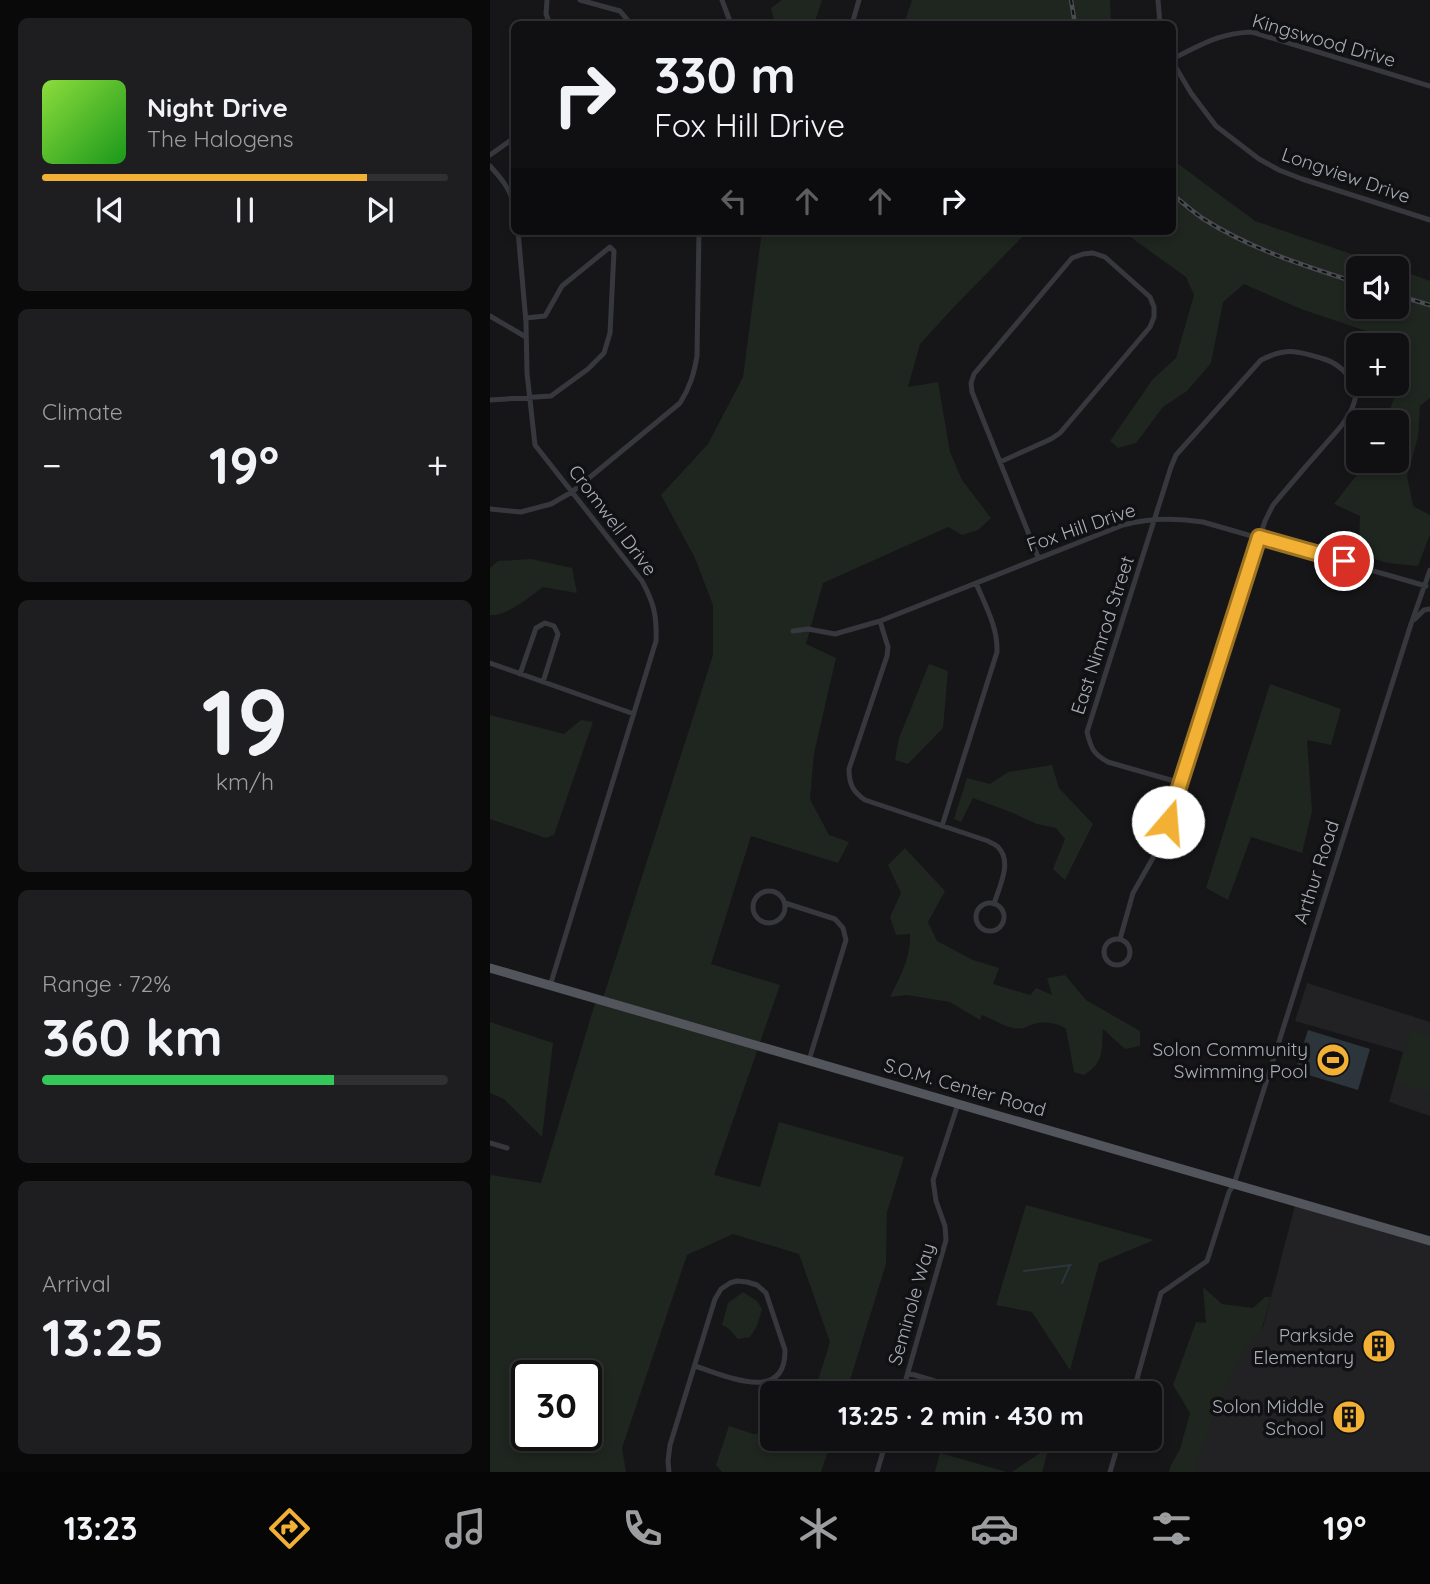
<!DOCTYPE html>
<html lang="en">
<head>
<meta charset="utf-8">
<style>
  :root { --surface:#101012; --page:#1e1e20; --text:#f1f3f6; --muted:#9c9d9f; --line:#303032; --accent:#f2b134 }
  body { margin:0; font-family:Quicksand,sans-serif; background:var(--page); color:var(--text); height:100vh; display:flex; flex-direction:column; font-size:26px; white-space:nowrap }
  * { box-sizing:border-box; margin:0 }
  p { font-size:23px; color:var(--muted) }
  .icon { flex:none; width:38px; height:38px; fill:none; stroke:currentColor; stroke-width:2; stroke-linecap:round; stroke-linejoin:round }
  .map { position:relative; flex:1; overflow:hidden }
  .sheet { display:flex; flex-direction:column; gap:18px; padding:18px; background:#09090a; width:490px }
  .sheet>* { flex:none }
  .banner { position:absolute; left:21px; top:21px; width:665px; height:214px; border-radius:10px; box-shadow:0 4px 10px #0003,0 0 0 2px var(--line); background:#101012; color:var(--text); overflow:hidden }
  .buttons { position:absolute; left:856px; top:256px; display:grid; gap:14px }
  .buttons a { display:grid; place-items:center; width:63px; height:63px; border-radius:10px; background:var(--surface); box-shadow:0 4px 10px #0003,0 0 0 2px var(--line); font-size:35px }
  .speed { position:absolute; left:21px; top:1360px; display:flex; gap:14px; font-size:35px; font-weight:700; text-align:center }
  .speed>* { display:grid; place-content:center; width:91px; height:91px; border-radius:50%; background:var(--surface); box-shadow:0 4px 10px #0003,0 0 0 2px var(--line); line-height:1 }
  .speed .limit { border:4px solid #111; border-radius:10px; background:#fff; color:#111 }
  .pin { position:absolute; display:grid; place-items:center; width:60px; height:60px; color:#fff; margin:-30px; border:4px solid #fff; border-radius:50%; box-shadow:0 2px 7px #0007 }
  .me { position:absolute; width:77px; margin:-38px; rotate:18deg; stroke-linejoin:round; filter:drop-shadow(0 0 5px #0008) }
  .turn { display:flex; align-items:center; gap:24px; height:147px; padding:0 28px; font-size:32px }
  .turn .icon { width:91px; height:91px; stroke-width:2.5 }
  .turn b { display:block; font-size:49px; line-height:60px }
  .lanes { display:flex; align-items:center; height:66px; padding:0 28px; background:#0003; justify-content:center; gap:35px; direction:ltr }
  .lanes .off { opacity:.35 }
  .big { font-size:52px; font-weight:700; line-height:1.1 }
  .sheet .tile { flex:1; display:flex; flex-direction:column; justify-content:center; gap:10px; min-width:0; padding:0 24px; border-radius:10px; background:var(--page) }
  .sheet .dial { align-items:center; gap:0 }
  .dial b { font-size:91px; line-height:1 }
  .song { display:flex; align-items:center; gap:21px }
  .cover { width:84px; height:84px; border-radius:10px; background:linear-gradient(135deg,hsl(90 70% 55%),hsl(120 70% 35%)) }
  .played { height:7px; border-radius:4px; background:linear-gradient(90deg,var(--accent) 80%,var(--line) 80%) }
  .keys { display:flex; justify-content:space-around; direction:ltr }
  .heat { display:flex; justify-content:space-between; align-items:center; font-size:38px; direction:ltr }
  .charge { height:10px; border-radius:5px; background:linear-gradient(90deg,#34c759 72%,var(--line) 0) }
  .trip { position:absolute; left:270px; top:1381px; width:402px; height:70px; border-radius:10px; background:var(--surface); box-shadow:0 4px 10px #0003,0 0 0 2px var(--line); font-weight:700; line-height:70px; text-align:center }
  .dock { display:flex; height:112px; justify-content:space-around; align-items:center; background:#060607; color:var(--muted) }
  .dock .icon { width:49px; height:49px }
  .dock .current { color:var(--accent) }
  .dock b { font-size:32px; color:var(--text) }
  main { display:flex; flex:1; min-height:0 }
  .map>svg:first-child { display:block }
  .built { fill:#222225 }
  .green { fill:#1e261f; fill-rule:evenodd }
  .water { fill:#2c353c }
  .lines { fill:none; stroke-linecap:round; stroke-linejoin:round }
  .stream { stroke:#2c353c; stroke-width:2 }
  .street { stroke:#37383d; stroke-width:5 }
  .primary { stroke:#53555c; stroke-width:9 }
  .rail-casing { stroke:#4a4c52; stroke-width:4.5 }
  .rail { stroke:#111113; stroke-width:2; stroke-dasharray:5; stroke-linecap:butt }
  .route-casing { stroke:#9d7322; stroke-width:18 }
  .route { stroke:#f2b134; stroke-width:12 }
  .labels { text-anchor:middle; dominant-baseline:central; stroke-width:7; stroke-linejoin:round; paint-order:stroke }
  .street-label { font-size:19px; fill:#a8adb8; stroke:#111113 }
  .poi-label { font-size:19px; fill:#a8adb8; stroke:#111113; text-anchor:end }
</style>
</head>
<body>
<main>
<section class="sheet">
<div class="tile">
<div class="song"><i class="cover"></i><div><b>Night Drive</b><p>The Halogens</p></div></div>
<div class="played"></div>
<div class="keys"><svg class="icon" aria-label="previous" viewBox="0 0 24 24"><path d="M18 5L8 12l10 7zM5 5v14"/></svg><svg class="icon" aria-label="pause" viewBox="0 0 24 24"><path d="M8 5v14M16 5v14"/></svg><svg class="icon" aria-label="next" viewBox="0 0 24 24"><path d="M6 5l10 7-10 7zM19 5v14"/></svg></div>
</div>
<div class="tile"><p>Climate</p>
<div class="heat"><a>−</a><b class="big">19°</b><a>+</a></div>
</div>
<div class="tile dial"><b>19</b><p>km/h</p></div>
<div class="tile"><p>Range · 72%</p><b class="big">360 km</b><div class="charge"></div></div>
<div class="tile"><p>Arrival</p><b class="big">13:25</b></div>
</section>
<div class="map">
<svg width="940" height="1472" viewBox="0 0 940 1472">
  <rect width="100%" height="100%" fill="#161618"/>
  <path class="built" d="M817 983 940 1022V1116L899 1102 913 1052 805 1021Z
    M806 1202 940 1241V1472H700L731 1363 773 1327Z"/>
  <path class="green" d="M292 0H332L324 24H285L281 8Z
    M422 0H620L621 24H414Z
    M683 160 765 221 902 268H868V306H906L907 269 940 281V398L930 406 928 437 917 476 923 506 940 515V534L928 566 898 563 881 558 869 546 870 516 844 504 866 476 875 460H906V422H896L911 376 908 351 912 343 811 309 754 284 733 302 721 363 697 391 673 407 646 443 628 448 620 441 663 379 686 358 704 295 696 277 632 231H682Z
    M272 231H538L463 308 430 344 418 387 448 382 460 452 472 480 501 518 488 530 472 535 458 527 333 583 316 644 346 658 324 753 320 799 339 835 359 842 348 863 261 836 221 964 290 985 224 1175 270 1187 289 1122 414 1157 397 1212 396 1264 356 1393H324L340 1342 309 1254 243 1234 197 1255 132 1448 136 1472H0V1180L1 1175 51 1183 106 1000 112 1001 116 989 223 655V605L205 558 171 495 218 444 253 377ZM37 1376H96V1435H37Z
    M41 559 82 568 87 593 53 587C40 596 17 617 0 615V568L8 561Z
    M439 664 458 671 453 728 418 764 405 760 409 738Z
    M780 684 851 709 841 745 817 740 822 811 812 853 761 837 738 900 716 888Z
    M0 715 74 734 91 720 103 722 64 835 56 838 0 819Z
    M562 765 569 788 603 824 575 880 563 869 575 839 566 828 547 824 523 813 483 798 471 822 464 819 477 778 500 784 518 772Z
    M415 848 455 891 438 922 447 941 483 960 509 968 503 984 540 995 546 988 562 995 557 978 575 975 596 1000 650 1031V1046L635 1049 613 1029C611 1051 615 1062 594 1075L584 1072 576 1029C568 1023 555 1021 544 1024 535 1026 536 1030 523 1028 515 1027 501 1018 492 1015L490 1020 460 1002 417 995 400 997C410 977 421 958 420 934L406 935 400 917 411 893 398 865Z
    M0 1022 63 1043 52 1137 14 1099 0 1093Z
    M921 1030 940 1036V1093L905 1082Z
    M536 1205 664 1240 609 1263 580 1370 542 1312 506 1305Z
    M713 1287 732 1304 763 1308 775 1297H781L772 1328 754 1351 737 1384 710 1453 704 1472H679L680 1467 690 1449 700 1413 683 1385 706 1322 716 1323Z
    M253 1292 267 1301 272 1309 267 1326 260 1337 248 1339 238 1328 232 1325 238 1303Z
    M239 1426 263 1434 282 1432V1438L342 1439 331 1472H232L226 1465Z
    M559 1447 552 1472H522Z
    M450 1453 517 1472H445Z"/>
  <path class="water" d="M818 1030 880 1049 868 1090 805 1071Z"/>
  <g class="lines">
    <path class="stream" d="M534 1271 581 1265
      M572 1283 580 1265"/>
    <path class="street" d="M57 0 56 14 60 24
      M90 0 130 11 141 24
      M232 0 241 24
      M668 0 670 24
      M362 24 369 0
      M682 59C711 45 729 33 762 32L940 86
      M682 61 701 93 726 126 769 159 789 170 812 179 940 220
      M0 155 24 138
      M0 166C11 178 22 191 24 207
      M28 231 36 322 37 373 45 445 152 581C164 603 167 616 166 641L60 986
      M0 316 36 337
      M0 400 61 396 98 369 114 353 120 333 124 251 120 247 72 286 55 316 36 318
      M510 462 561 439 570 433 660 327 664 317V307L660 297 615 257 603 253 593 254 582 258 484 374 481 383 482 392 548 557
      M0 509 31 512 61 504 82 492 190 403C200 387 204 374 207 356L209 231
      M925 619 934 610 940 609
      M390 621 398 647 397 656 359 769C359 784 363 792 375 800L498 841C501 843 505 844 508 847 523 862 509 887 504 904
      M303 631 318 629 345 634 390 621 633 525C659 518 686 518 713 522L936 586
      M0 663 144 714
      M30 674 46 628 55 623 64 626 68 634 53 682
      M452 826 507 652C508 627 495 605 486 583
      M263 907a16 16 0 1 1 32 0a16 16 0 1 1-32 0Z
      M295 903 345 919 353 928 356 940 319 1060
      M486 917a14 14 0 1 1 28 0a14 14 0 1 1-28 0Z
      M614 952a13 13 0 1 1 26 0a13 13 0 1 1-26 0Z
      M630 939 643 893 672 842 775 521 783 505C799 486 816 466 833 447 844 434 859 420 864 403 871 384 851 364 834 359 807 351 797 347 771 360L686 455 681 467 597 732C601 748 603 754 618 762L691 783
      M0 1143 17 1148
      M418 1373 485 1393
      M412 1393 456 1240 455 1226 446 1201 443 1180 468 1104
      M491 1393 496 1388C502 1386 507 1387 510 1393
      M643 1393 671 1293 717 1261 739 1192 744 1184 921 624 940 570
      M179 1472 178 1461 180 1445 225 1299 231 1289 240 1283 247 1281 257 1282 267 1285 276 1293 295 1350C296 1405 234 1375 205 1366
      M387 1472 397 1438
      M620 1472 630 1438"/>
    <path class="primary" d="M0 968 940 1241"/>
    <defs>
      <path id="rail" d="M581 0 585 24
        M682 194C692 202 702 211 712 218 760 249 815 266 868 283
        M906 295 940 305"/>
    </defs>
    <use href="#rail" class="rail-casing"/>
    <use href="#rail" class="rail"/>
  </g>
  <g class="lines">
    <defs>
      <path id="route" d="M678 822 769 537 854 561"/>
    </defs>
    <use href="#route" class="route-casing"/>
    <use href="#route" class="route"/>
  </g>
  <defs>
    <symbol id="stadium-disc" viewBox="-11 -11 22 22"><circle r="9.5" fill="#f2b134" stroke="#111113"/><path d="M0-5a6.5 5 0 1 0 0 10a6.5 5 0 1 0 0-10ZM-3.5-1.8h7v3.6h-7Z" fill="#111"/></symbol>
    <symbol id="building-disc" viewBox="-11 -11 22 22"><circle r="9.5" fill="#f2b134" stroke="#111113"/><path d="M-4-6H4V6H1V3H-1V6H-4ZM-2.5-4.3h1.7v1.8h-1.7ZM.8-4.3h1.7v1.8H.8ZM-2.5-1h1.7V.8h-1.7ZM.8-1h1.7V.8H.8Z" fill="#111"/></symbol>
  </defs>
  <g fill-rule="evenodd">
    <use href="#stadium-disc" x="824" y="1041" width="38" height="38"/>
    <use href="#building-disc" x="870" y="1327" width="38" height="38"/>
    <use href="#building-disc" x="840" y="1398" width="38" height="38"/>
  </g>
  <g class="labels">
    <g class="street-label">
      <text transform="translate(834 40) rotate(16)">Kingswood Drive</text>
      <text transform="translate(856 175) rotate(19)">Longview Drive</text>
      <text transform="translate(123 520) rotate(53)">Cromwell Drive</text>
      <text transform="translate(591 527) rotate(-19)">Fox Hill Drive</text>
      <text transform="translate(612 635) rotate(-72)">East Nimrod Street</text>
      <text transform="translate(826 872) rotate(-72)">Arthur Road</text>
      <text transform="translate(475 1087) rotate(16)">S.O.M. Center Road</text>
      <text transform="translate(421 1304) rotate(-74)">Seminole Way</text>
    </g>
    <g class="poi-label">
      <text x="818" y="1049">Solon Community<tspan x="818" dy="22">Swimming Pool</tspan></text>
      <text x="864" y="1335">Parkside<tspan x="864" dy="22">Elementary</tspan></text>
      <text x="834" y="1406">Solon Middle<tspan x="834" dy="22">School</tspan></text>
    </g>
  </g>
</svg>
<div class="buttons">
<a><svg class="icon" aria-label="sound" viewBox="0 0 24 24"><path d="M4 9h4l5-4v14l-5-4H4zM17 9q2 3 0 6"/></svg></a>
<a>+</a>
<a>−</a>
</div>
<div class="speed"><div class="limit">30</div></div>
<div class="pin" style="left:854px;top:561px;background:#d93025"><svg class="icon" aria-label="arrive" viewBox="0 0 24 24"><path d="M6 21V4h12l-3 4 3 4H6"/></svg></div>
<svg class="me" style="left:678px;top:822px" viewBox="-20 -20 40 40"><circle r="19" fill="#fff"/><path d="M0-13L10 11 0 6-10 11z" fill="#f2b134"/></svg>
<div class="trip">13:25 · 2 min · 430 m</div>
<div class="banner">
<div class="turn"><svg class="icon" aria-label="right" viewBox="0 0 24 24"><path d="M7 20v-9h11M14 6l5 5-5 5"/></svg><div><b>330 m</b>Fox Hill Drive</div></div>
<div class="lanes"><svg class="icon off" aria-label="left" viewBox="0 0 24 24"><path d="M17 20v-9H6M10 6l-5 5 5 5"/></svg><svg class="icon off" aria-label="ahead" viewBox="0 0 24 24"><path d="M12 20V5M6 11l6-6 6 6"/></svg><svg class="icon off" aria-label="ahead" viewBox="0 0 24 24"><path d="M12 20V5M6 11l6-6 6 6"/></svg><svg class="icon" aria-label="right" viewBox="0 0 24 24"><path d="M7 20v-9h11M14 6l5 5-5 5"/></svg></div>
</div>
</div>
</main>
<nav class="dock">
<b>13:23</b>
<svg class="icon current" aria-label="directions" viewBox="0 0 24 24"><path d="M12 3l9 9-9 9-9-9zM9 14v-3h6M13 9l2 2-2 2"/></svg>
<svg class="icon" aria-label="music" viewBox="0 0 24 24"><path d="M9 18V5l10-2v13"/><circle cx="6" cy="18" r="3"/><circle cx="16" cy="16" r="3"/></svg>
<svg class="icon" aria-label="phone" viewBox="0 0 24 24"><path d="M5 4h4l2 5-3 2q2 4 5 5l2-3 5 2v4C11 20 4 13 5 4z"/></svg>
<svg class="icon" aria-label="climate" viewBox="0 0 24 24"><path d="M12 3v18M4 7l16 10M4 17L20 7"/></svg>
<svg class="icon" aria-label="car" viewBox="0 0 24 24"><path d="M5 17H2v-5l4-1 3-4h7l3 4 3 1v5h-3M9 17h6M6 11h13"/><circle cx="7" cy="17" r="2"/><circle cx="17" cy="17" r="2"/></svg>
<svg class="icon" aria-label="filters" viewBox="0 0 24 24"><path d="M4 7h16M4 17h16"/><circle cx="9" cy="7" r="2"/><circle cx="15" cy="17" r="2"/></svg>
<b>19°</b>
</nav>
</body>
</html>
